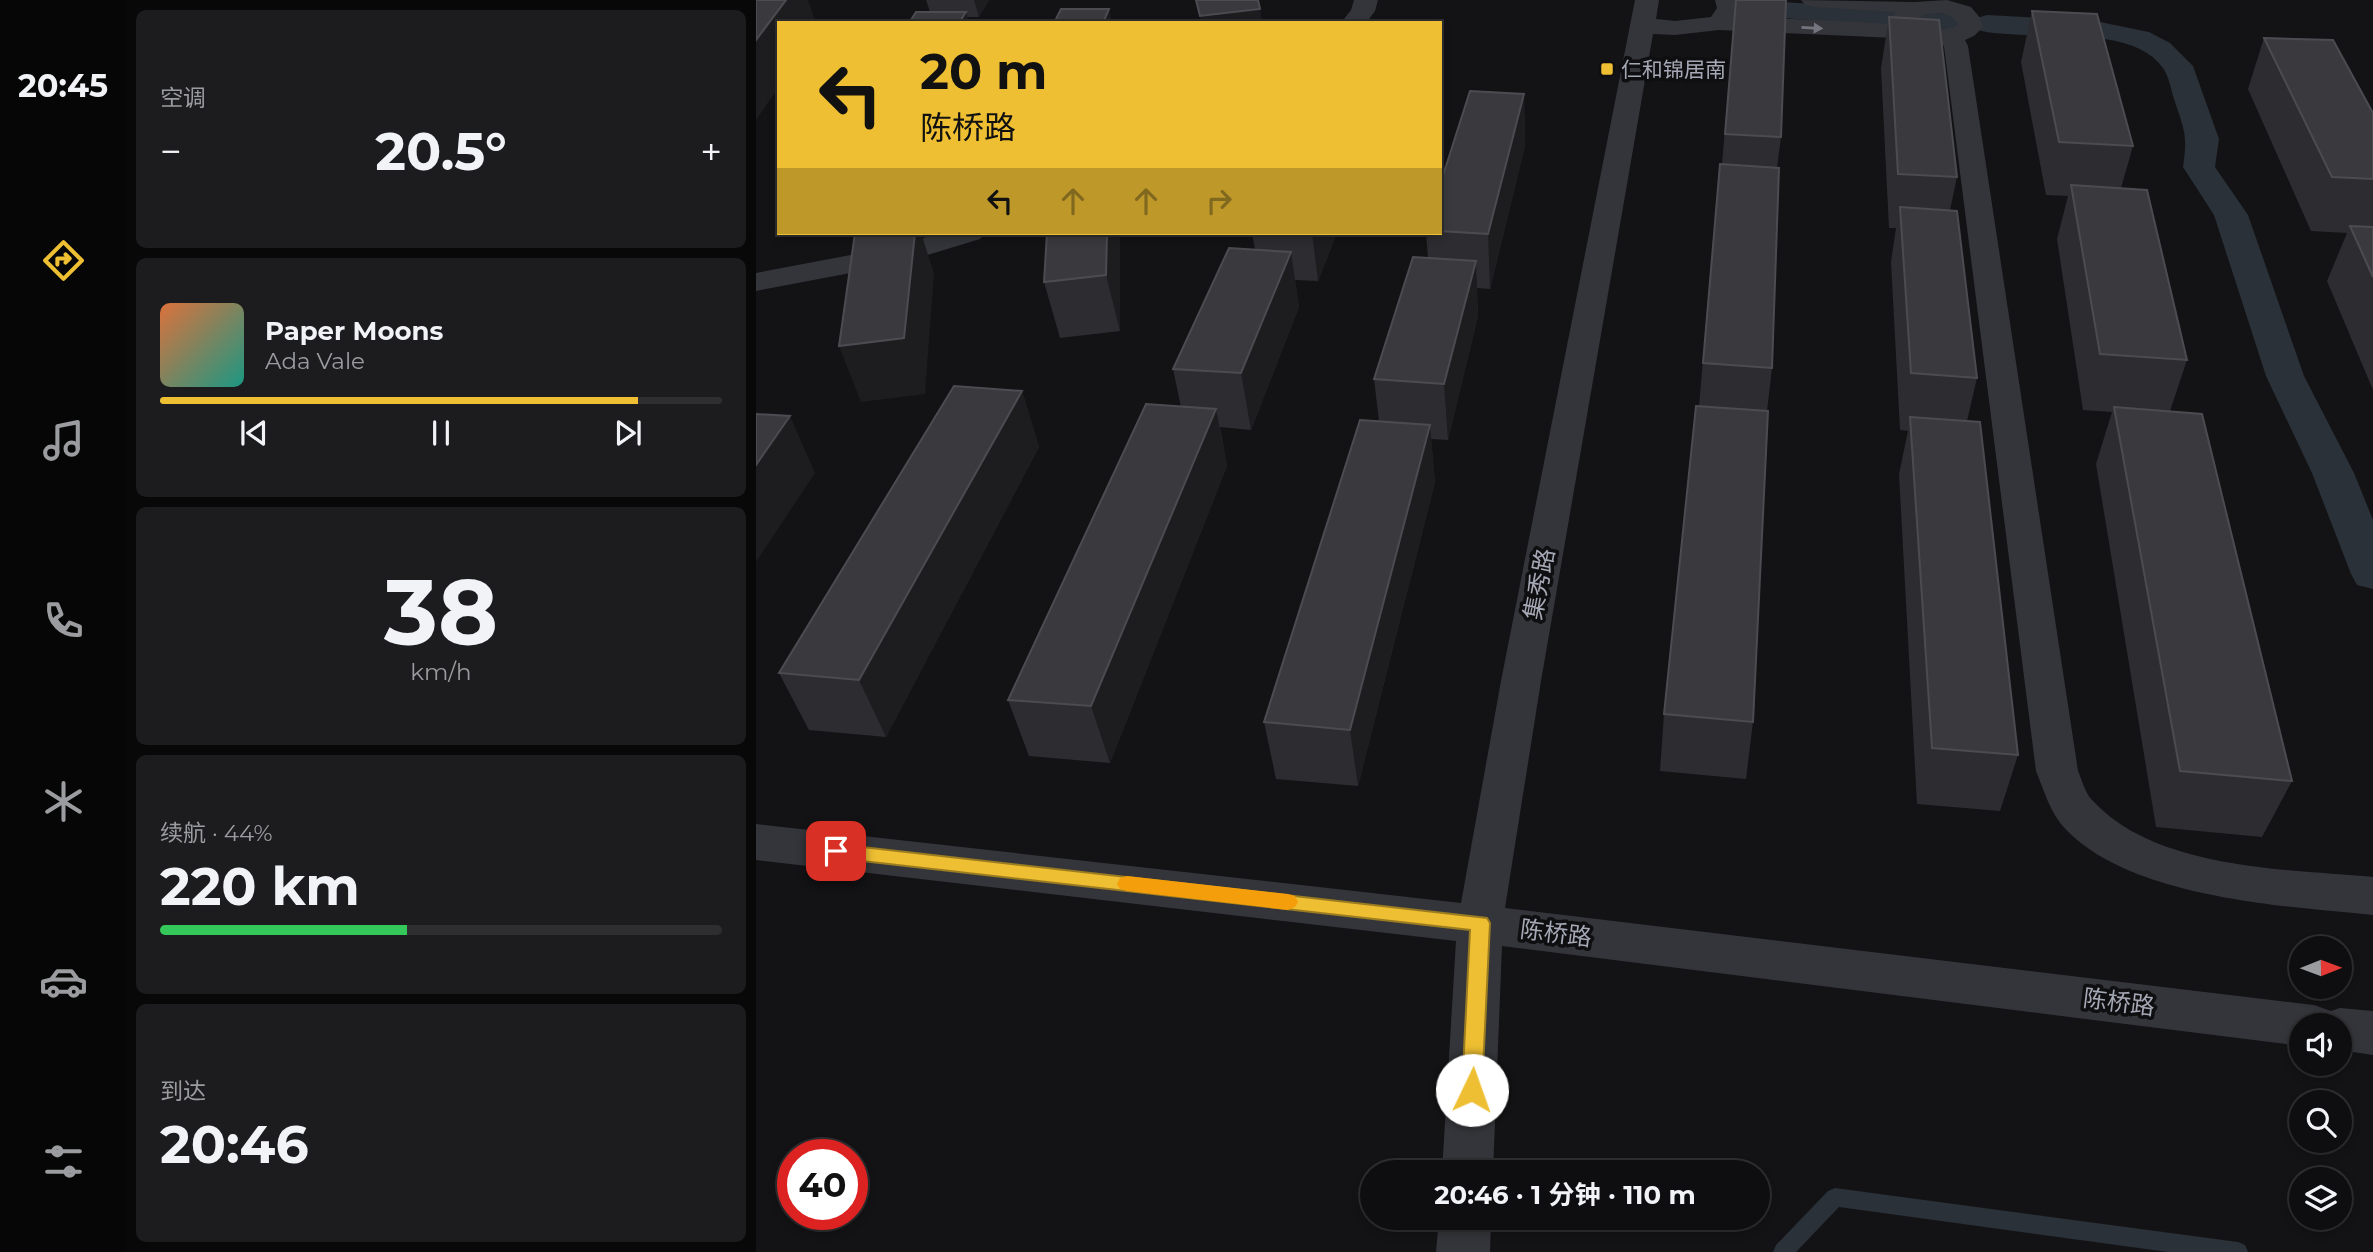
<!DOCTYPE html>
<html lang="zh">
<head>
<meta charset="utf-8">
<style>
  :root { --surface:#0e0e10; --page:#1c1c1e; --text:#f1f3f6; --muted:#9b9c9f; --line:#2e2e30; --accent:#eebf32 }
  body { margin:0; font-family:Montserrat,"Noto Sans SC",sans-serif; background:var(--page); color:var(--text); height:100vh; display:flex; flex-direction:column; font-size:26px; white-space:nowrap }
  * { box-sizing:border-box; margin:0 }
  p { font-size:23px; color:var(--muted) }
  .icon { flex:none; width:38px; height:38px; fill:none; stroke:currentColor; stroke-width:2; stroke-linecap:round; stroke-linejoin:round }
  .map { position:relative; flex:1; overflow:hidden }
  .drawer { display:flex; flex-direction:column; gap:10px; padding:10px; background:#080809; width:630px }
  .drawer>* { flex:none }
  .banner { position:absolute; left:21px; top:21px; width:665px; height:214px; border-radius:0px; box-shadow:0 4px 10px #0003,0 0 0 2px var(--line); background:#eebf32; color:#111; overflow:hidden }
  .needle { width:46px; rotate:89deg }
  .fabs { position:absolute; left:1533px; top:936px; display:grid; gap:14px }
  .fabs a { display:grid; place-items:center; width:63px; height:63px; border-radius:50%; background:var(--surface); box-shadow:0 4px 10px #0003,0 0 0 2px var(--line); font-size:35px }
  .speed { position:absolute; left:21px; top:1139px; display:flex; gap:14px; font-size:35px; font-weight:700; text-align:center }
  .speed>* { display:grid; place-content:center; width:91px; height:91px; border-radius:50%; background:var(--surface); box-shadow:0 4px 10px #0003,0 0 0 2px var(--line); line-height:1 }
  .speed .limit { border:10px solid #d22; background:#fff; color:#111 }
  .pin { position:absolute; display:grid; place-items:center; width:60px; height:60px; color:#fff; margin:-30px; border-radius:14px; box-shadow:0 4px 10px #0006 }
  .me { position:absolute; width:77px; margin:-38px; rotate:3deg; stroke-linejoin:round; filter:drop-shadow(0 0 5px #0008) }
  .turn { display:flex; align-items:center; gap:24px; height:147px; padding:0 28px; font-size:32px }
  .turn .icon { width:91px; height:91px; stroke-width:2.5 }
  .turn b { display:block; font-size:49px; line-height:60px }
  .lanes { display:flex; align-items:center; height:66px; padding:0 28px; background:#0003; justify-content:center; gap:35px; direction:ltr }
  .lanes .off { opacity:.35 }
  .big { font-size:52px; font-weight:700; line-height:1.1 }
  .drawer .tile { flex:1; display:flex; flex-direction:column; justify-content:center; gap:10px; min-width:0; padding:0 24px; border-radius:10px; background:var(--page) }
  .drawer .dial { align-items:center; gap:0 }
  .dial b { font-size:91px; line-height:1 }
  .song { display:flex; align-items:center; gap:21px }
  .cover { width:84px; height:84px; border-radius:10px; background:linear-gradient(135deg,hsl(20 70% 55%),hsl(170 70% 35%)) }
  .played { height:7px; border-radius:4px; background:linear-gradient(90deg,var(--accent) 85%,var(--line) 85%) }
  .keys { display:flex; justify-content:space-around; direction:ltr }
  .heat { display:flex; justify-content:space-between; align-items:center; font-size:38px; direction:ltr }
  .charge { height:10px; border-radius:5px; background:linear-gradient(90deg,#34c759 44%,var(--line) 0) }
  .trip { position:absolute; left:604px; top:1160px; width:410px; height:70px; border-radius:35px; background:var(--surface); box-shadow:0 4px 10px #0003,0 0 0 2px var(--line); font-weight:700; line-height:70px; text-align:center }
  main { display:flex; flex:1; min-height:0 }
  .tabs { display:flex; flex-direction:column; width:126px; justify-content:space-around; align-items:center; background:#060606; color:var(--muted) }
  .tabs .icon { width:49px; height:49px }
  .tabs .current { color:var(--accent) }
  .tabs b { font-size:32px; color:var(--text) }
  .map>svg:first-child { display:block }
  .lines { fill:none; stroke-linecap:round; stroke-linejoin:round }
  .stream { fill:#2a3138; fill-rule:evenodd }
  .canal { fill:#2a3138; fill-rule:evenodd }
  .minor { fill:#34353a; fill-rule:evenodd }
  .wall { fill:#2d2c30 }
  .shaded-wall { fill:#1d1d1f }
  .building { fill:#3a3a3e; stroke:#4b4b51; stroke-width:2 }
  .oneway { fill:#72757e }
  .route { fill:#eebf32; stroke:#9b7c20; stroke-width:2 }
  .slow { fill:#f59e0b }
  .poi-dot { fill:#eebf32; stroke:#0f0e10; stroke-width:2.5 }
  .labels { text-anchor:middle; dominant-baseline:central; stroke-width:7; stroke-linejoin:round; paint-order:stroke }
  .far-poi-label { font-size:21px; fill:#a5a9b5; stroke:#0f0e10; text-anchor:start }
  .street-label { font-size:24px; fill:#a5a9b5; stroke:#0f0e10 }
</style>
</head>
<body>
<main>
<nav class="tabs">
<b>20:45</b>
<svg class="icon current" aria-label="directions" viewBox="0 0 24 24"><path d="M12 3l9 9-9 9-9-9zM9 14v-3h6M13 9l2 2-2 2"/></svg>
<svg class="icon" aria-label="music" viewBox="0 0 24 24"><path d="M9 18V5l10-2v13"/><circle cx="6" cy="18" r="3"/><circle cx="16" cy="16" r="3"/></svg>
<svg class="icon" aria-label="phone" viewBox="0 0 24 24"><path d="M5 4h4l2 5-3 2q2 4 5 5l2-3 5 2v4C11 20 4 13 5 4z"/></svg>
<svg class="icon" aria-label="climate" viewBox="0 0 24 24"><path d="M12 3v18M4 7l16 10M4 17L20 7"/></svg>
<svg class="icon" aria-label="car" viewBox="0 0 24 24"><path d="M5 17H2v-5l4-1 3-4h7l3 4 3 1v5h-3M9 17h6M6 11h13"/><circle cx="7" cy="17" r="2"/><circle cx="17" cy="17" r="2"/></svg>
<svg class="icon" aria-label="filters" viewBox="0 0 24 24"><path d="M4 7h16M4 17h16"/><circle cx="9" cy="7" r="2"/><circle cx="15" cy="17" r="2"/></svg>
</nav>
<section class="drawer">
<div class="tile"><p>空调</p>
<div class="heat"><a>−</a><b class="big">20.5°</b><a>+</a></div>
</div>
<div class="tile">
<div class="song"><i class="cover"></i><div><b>Paper Moons</b><p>Ada Vale</p></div></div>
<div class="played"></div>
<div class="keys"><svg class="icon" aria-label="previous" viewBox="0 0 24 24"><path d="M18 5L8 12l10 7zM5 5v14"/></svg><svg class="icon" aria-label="pause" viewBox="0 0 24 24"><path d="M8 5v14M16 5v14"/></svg><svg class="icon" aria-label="next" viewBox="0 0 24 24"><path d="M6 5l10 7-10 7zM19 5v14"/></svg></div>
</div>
<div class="tile dial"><b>38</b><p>km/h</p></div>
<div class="tile"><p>续航 · 44%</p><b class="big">220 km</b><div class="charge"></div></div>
<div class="tile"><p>到达</p><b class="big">20:46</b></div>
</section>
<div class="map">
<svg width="1617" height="1252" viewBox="0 0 1617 1252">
  <rect width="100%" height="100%" fill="#131315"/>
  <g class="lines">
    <path class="stream" d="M1079 1188 1482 1242 1489 1245 1492 1252H1412L1083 1207 1040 1252H1017L1020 1245 1072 1191Z"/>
    <path class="canal" d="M1027 2 1133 9 1143 12 1147 18 1143 24 1133 27 1017 17 1013 11 1017 5Z
      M1164 11 1210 16 1214 22 1210 28 1200 31 1154 26 1150 20 1154 14Z
      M1231 15 1339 21 1393 32 1414 43 1437 66 1463 139 1459 167 1492 215 1548 376 1598 473 1617 520V589L1601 585 1595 574 1556 473 1510 376 1458 215 1427 167C1432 135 1428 129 1418 99 1415 90 1413 76 1407 68 1374 21 1271 43 1221 30L1217 24 1221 18Z"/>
    <path class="minor" d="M598 0H622L619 11 610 23H585L595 10Z
      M879 0H903L900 19 919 21 955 17 961 8 959 0H983L985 8 980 16 1138 24 1136 18 1140 12 1057 7 1049 5 1045 0 1159 2 1191 0 1215 7 1225 19 1227 27 1218 36 1209 40 1212 46 1322 771C1326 780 1329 793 1336 800 1400 870 1530 869 1617 877V915C1527 906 1368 898 1305 824 1293 809 1287 788 1280 771L1188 46 1162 39 963 30 919 35 897 34 785 681 749 908 1558 1005 1575 1011 1584 1008 1617 1011V1055L1584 1050V1026H1545V1046L746 946 737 1172H686L700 941 0 860V824L705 903 745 681ZM1169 14C1181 12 1197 12 1202 25 1188 33 1173 29 1161 19Z
      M184 233H229L224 239 142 264 0 291V273L137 247Z
      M683 1218H735L734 1252H680Z"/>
  </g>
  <path class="wall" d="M170 0H233L223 17H211L213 23H153L174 12Z
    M980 0 1025 137 1021 168 1016 368 1011 411 997 722 990 779 904 771 908 714 943 406 964 164H966Z
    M1276 11 1377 146 1365 188 1431 360 1414 411 1536 781 1506 837 1400 827 1340 464 1356 412 1327 410 1301 239 1312 196 1290 195 1265 62Z
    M1133 17 1201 177 1194 210 1221 378 1211 421 1262 755 1244 811 1161 804 1143 474 1152 431 1144 430 1135 262 1140 228H1133L1125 68Z
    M1508 38 1617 113V390L1571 281 1591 233 1555 231 1492 89Z
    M768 94 769 146 734 289 721 288 722 316 692 440 675 439 679 482 602 786 520 779 508 722 623 421 618 379 672 258 670 233H684V185Z
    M364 233V331L304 338 288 282Z
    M496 233H581L562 281 539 280 543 307 495 430 464 427 471 466 354 763 273 756 252 700 425 407 417 369 499 249Z
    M266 391 283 447 130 737 53 730 23 673Z"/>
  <path class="shaded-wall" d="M30 0H52L60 23H23V87L0 120V40Z
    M218 0H233L223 17Z
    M353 9 356 23H347Z
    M504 9 506 23H445L444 16Z
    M210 12 213 23H203Z
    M768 94 769 146 734 289 732 234Z
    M159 233H165L178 273 169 394 105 402 83 346Z
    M351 233H364V331L350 275Z
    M556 233H581L562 281Z
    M535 252 543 307 495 430 485 373Z
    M720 261 722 316 692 440 688 384Z
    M266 391 283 447 130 737 103 680Z
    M460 409 471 466 354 763 335 706Z
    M34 416 59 473 0 562V465Z
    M674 425 679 482 602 786 594 730Z"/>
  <path class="building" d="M0 0H30L0 40Z
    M440 0H502L504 9 444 16Z
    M980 0H1030L1025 137 969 134Z
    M305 9H353L347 23H298Z
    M1276 11 1341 14 1377 146 1303 142Z
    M160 12H210L203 23H153Z
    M1133 17 1183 20 1201 177 1142 174Z
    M1508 38 1577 40 1617 113V179L1576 177Z
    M714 91 768 94 732 234 684 231V185Z
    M964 164 1023 168 1016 368 947 363Z
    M1315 185 1391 190 1431 360 1344 354Z
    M1144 207 1201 211 1221 378 1155 373Z
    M1594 226 1617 227V277Z
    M99 233H159L148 338 83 346Z
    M291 233H351L350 275 288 282Z
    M473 248 535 252 485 373 417 369Z
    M657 257 720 261 688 384 618 379Z
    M198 386 266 391 103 680 23 673Z
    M390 404 460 409 335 706 252 700Z
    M940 406 1012 411 997 722 908 714Z
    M1358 407 1446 414 1536 781 1424 771Z
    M0 414 34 416 0 465Z
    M1154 417 1224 422 1262 755 1176 748Z
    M604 420 674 425 594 730 508 722Z"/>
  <defs><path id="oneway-solid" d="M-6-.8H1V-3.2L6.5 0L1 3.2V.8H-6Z" transform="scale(1.75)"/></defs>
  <use class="oneway" href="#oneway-solid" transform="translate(1056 28) rotate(3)"/>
  <path class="route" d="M80 844 731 918 734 923 726 1090 723 1096 716 1099 709 1096 706 1090 714 930 80 858 74 856 71 851 74 846Z"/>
  <path class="slow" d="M371 876 532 894 539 896 542 902 539 907 532 910 371 891 364 889 361 884 364 878Z"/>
  <rect class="poi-dot" x="844" y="62" width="14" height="14" rx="3.5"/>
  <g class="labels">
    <g class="far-poi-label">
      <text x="865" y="69">仁和锦居南</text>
    </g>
    <g class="street-label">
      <text transform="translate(783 584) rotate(-79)">集秀路</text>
      <text transform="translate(800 933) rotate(7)">陈桥路</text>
      <text transform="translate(1363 1002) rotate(7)">陈桥路</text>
    </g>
  </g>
</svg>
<div class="fabs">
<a><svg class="needle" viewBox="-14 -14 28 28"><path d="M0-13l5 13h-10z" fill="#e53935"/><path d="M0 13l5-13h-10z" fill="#9b9c9f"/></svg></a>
<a><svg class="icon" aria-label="sound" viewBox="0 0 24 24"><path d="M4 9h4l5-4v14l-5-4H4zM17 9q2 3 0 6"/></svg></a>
<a><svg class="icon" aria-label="search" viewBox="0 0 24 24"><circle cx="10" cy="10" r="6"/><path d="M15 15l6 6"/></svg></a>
<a><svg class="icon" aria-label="layers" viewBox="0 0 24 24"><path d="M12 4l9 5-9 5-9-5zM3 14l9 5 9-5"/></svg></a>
</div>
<div class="speed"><div class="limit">40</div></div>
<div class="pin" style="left:80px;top:851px;background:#d93025"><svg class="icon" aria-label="arrive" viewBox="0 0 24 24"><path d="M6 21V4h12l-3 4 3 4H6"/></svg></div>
<svg class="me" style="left:716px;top:1090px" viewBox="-20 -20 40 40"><circle r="19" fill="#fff"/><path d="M0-13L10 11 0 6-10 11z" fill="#eebf32"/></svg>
<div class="trip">20:46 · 1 分钟 · 110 m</div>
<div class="banner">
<div class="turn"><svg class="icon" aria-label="left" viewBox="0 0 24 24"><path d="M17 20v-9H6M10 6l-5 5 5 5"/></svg><div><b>20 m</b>陈桥路</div></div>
<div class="lanes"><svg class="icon" aria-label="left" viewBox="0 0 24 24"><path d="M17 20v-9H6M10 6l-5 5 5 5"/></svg><svg class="icon off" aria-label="ahead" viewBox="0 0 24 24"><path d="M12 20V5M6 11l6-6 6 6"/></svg><svg class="icon off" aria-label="ahead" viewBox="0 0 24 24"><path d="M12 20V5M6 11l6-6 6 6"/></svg><svg class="icon off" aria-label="right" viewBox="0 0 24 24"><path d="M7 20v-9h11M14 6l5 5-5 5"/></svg></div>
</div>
</div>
</main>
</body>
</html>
